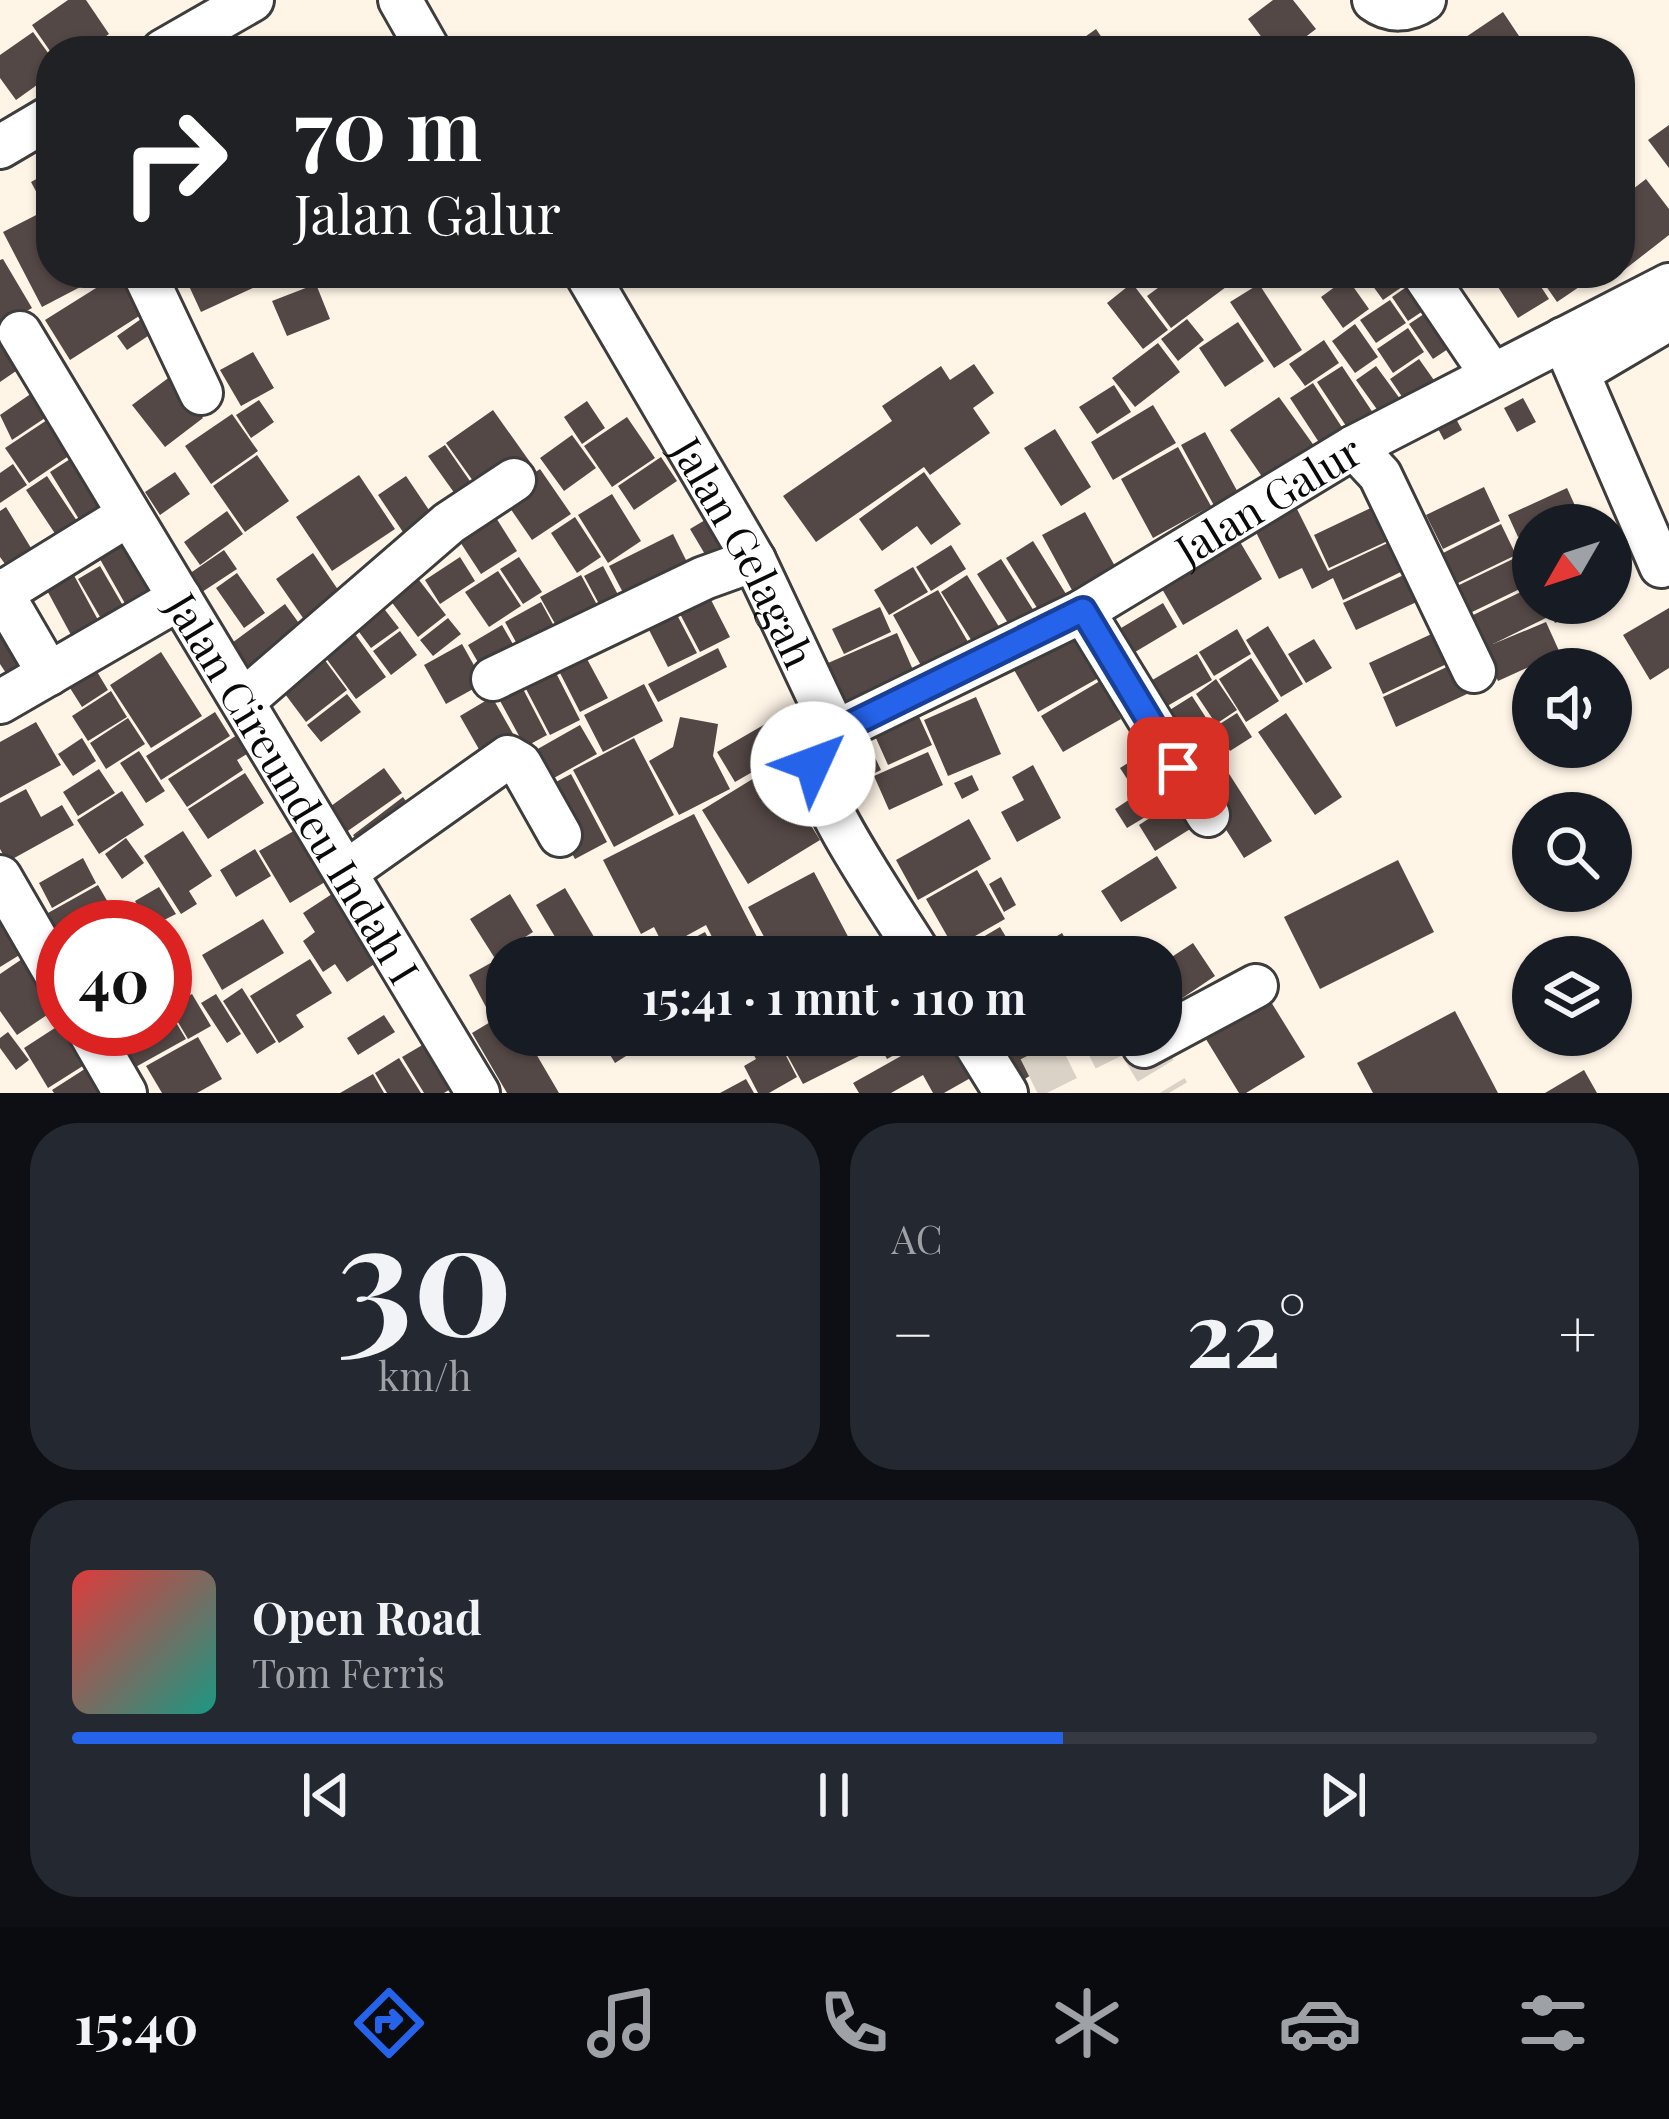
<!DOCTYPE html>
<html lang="id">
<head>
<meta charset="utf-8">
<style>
  :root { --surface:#171b24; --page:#242831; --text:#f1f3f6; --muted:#9ea1a6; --line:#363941; --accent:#2563eb }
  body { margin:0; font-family:"Playfair Display",serif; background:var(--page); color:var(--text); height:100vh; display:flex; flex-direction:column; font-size:45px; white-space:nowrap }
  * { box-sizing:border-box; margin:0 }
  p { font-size:39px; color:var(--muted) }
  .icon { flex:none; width:66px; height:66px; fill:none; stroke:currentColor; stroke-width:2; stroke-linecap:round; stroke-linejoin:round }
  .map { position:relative; height:1093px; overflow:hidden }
  .side { display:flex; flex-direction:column; gap:30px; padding:30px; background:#0d0f14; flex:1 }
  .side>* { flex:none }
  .banner { position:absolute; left:36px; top:36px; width:1599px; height:252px; border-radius:48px; box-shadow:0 3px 9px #0004; background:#202124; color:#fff; overflow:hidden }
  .needle { width:78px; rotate:231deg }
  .buttons { position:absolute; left:1512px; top:504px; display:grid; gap:24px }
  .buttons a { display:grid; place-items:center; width:120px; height:120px; border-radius:50%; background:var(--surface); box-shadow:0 3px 9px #0004; font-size:60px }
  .speed { position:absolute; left:36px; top:900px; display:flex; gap:24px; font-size:60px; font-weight:700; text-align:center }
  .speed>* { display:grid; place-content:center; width:156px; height:156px; border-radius:50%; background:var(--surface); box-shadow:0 3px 9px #0004; line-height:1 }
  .speed .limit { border:18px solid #d22; background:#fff; color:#111 }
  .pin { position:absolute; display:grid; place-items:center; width:102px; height:102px; color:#fff; margin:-51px; border-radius:24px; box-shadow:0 6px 18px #0006 }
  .me { position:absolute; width:132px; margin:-66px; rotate:47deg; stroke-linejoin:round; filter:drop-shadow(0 0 9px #0008) }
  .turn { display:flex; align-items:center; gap:42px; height:252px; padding:0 60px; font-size:54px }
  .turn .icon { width:156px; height:156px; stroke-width:2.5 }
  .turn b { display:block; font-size:84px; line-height:102px }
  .big { font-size:90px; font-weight:700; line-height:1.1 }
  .side .widget { flex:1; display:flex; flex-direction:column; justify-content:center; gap:18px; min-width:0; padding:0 42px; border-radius:48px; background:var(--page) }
  .side .dial { align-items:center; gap:0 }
  .dial b { font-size:156px; line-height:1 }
  .song { display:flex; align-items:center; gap:36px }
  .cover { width:144px; height:144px; border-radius:18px; background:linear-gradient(135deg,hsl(0 70% 55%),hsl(170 70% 35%)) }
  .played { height:12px; border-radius:6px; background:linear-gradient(90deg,var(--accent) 65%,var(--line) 65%) }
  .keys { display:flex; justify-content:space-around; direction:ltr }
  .heat { display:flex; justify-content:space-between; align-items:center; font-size:66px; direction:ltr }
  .side .tiles { flex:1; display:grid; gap:30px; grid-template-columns:1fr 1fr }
  .widget:last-child { grid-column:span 2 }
  .trip { position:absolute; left:486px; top:936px; width:696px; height:120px; border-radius:48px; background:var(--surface); box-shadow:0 3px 9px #0004; font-weight:700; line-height:120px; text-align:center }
  .tab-bar { display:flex; height:192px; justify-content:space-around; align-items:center; background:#090b0e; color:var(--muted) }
  .tab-bar .icon { width:84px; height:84px }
  .tab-bar .active { color:var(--accent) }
  .tab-bar b { font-size:54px; color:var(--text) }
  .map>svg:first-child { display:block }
  .building { fill:#544846 }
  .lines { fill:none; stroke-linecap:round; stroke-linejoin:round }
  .minor-tunnel { stroke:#dad2c6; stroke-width:42; stroke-dasharray:42 21; stroke-linecap:butt }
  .minor-casing { stroke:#3d3d3d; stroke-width:48 }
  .minor { stroke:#fff; stroke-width:42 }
  .route-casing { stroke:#184099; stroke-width:30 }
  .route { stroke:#2563eb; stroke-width:21 }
  .labels { text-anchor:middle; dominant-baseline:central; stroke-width:12; stroke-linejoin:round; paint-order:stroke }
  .street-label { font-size:42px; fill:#0a0a0a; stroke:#fff }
</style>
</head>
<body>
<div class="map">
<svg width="1669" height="1093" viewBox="0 0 1669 1093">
  <rect width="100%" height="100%" fill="#fff5e7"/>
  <path class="building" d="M68 0H86L109 34 85 51H50L32 25Z
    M1273 0H1293L1316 29 1287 51H1272L1248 19Z
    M1503 12 1529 51H1466L1460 41Z
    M1096 29 1111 51H1065Z
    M33 32 51 57V75L16 100 0 78V55Z
    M1669 125V168L1648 140Z
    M51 171V234L41 239 51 259V273H107L42 307 3 232 46 210 31 182Z
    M1646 179 1669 209V235L1624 270 1620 265V199Z
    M3 259 32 308 0 326V260Z
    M120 273 147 311 70 360 45 320Z
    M183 273H285L201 312Z
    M1178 273H1216L1226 287 1171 328 1147 296Z
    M1374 273H1412L1415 278 1383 300 1367 278Z
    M1489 273H1532L1549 299 1518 318Z
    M1537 273H1573L1582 285 1557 302Z
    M1347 278 1369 309 1343 328 1321 297Z
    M1418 279 1435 303 1408 321 1392 297Z
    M1132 283 1168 330 1143 349 1107 303Z
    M316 284 330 319 287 336 272 301Z
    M1259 284 1302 350 1274 368 1230 302Z
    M1390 300 1406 323 1376 343 1360 320Z
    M1439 304 1463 339 1433 359 1409 324Z
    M141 319 151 334 127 350 117 336Z
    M1187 319 1204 340 1178 361 1161 339Z
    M1238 322 1264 361 1225 387 1199 348Z
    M1355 324 1378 357 1355 373 1332 341Z
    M1408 328 1424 352 1393 373 1377 349Z
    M1324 340 1339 363 1305 386 1289 364Z
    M0 343 19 369 0 382Z
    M1158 343 1180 372 1135 407 1112 378Z
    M253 352 274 388 241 406 220 370Z
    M1419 359 1436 383 1407 404 1390 379Z
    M974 364 994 393 973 408 990 433 930 475 924 467 816 542 783 496 892 421 882 406 941 366 950 380Z
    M1342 366 1377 419 1352 435 1317 382Z
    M1376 366 1406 407 1386 422 1356 380Z
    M171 376 203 418 165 447 132 405Z
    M1313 383 1347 435 1324 450 1290 398Z
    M1114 385 1131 412 1097 434 1079 407Z
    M32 393 48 416 12 440 0 415Z
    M1279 397 1315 447 1265 481 1230 430Z
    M1523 398 1536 422 1517 432 1504 408Z
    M259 400 274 422 251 438 236 415Z
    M587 401 605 428 582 444 564 417Z
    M1153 405 1176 443 1113 480 1091 442Z
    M493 410 530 462 483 495 446 443Z
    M59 412 82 447 29 483 5 448Z
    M232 414 258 451 211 484 185 446Z
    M1454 415 1462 430 1444 440 1436 425Z
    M627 417 655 458 612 487 584 446Z
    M1055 429 1091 487 1061 506 1024 448Z
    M1205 432 1241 498 1217 511 1181 445Z
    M572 435 596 468 564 491 540 458Z
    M445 445 481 497 465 508 428 456Z
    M1178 447 1211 506 1153 538 1121 479Z
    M78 454 114 510 85 529 50 472Z
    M257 455 289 501 245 532 213 486Z
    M661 457 677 481 634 510 618 486Z
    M13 464 27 485 0 503V473Z
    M540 469 571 514 532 540 501 495Z
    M175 472 190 494 160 515 145 492Z
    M924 472 961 524 931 545 917 526 882 551 859 519Z
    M359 475 395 529 332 571 296 517Z
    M47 476 83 530 62 544 26 490Z
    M406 476 435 519 407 538 378 495Z
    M1484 487 1500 521 1443 549 1426 515Z
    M1567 488 1577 510 1544 525H1533V530L1518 537 1508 515Z
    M612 494 641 541 608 563 578 515Z
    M1290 495 1328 571 1394 540 1407 569 1343 600 1333 578 1312 589 1302 568 1279 579 1248 516Z
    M488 505 517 551 481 574 451 528Z
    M1377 505 1392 539 1329 568 1314 535Z
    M6 507 31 548 5 564 0 557V511Z
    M227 511 243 534 200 565 184 542Z
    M1085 512 1116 568 1073 592 1042 535Z
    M715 514 731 540 706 556 690 529Z
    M575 517 601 557 577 573 551 533Z
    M1501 524 1516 555 1458 583 1443 553Z
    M1230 525 1262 579 1183 625 1151 570Z
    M129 533 165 597 132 616 96 552Z
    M673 534 692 572 629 604 609 566Z
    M1533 534V575L1518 541Z
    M1033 541 1071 602 1044 619 1006 558Z
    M951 545 966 569 931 591 916 567Z
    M224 550 237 569 199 594 186 576Z
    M313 553 347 603 310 628 276 579Z
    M460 557 475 581 440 604 425 580Z
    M519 557 542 592 523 604 500 569Z
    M1517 557 1530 584 1468 614 1455 587Z
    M1001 559 1039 619 1015 634 977 574Z
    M100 566 129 616 107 629 78 579Z
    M603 566 625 608 606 617 584 576Z
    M409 567 446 615 418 637 381 588Z
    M913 567 928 592 889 615 874 590Z
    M70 568 104 631 77 646 43 583Z
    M498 571 521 606 489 627 465 592Z
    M237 573 265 613 244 628 216 588Z
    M1408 573 1421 600 1356 630 1343 603Z
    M581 575 603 616 563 638 540 597Z
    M967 575 1001 630 975 646 941 592Z
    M1531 587 1533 603H1539L1546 618 1493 644 1546 622 1560 653 1498 681 1469 617Z
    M938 590 975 654 929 680 893 615Z
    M708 594 730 637 700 652 678 610Z
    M375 597 399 628 371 648 348 617Z
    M541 602 560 637 524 657 505 622Z
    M1163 603 1177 627 1125 658 1111 634Z
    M1546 603H1600L1555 623Z
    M285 604 309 637 245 684 221 651Z
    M880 607 891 632 844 654 832 629Z
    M1669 608V668L1650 680 1623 635Z
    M675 611 697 653 668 667 647 626Z
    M0 613 29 659 6 673 0 664Z
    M448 618 461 634 433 656 420 640Z
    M347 623 386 677 356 699 317 646Z
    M502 625 521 658 487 678 468 645Z
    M1268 626 1303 684 1281 697 1246 640Z
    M1086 628 1111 671 1038 712 1013 668Z
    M1237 629 1251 654 1214 676 1199 652Z
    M400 631 417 655 391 675 373 651Z
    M1438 631 1453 661 1383 694 1369 663Z
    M897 633 920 686 851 716 828 663Z
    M1314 639 1332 668 1306 683 1288 654Z
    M462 644 484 683 446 704 424 665Z
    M718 648 727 667 658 702 648 684Z
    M161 652 202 716 151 748 110 685Z
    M1197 654 1212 680 1157 712 1142 686Z
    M1251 658 1279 701 1246 722 1219 679Z
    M324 659 347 690 306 722 282 690Z
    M587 659 608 698 580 712 560 673Z
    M90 660 108 690 82 707 63 677Z
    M1453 664 1467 694 1396 727 1383 697Z
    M555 671 580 720 550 735 525 687Z
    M1216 679 1237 710 1216 724 1196 694Z
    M1100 681 1121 719 1063 752 1041 716Z
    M644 684 663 721 603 752 584 715Z
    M522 687 547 735 525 747 499 699Z
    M111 691 127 717 88 741 72 716Z
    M347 694 361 712 321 742 307 725Z
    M1192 696 1212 727 1206 732 1213 728 1218 736 1183 758 1157 718Z
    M492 697 520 746 488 765 460 716Z
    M976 697 1001 754 948 776 924 720Z
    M915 708 932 745 888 765 871 727Z
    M215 712 230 736 161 780 146 756Z
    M1237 713 1252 737 1230 751 1215 727Z
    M1286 713 1342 797 1315 815 1258 732Z
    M680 717 718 724 713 756 730 789 679 815 649 761 673 747Z
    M128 718 145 744 106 769 90 743Z
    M36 722 61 765 0 798V742Z
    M767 723 785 753 735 782 717 752Z
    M580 725 597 754 536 788 520 759Z
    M245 730 257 748 237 760 243 770 187 807 168 779Z
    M863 732 881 770 840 790 822 752Z
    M82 738 96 761 73 776 58 754Z
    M634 738 674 815 614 847 573 770Z
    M1155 746 1168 766 1133 788 1120 768Z
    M139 751 165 791 146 803 120 763Z
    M928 752 943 785 889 810 874 776Z
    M1033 765 1061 818 1017 842 1001 812 1024 800 1012 777Z
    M774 766 820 840 748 884 702 810Z
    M384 768 402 793 342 835 324 811Z
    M1168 768 1185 793 1127 828 1115 809 1136 795 1144 805 1134 790Z
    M99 769 115 793 78 816 63 792Z
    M1226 769 1272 841 1244 858 1199 787Z
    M245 773 264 803 208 839 188 809Z
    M571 774 607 842 575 859 539 791Z
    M972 775 979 790 962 799 954 783Z
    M26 789 41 817 62 805 74 825 7 862 0 849V803Z
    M122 791 144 825 99 854 77 820Z
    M1185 795 1203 821 1155 851 1139 825Z
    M403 797 415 814 365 850 353 835Z
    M694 814 759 941 726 957H722L706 925 686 936 697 957H669L654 927 641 934 603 860Z
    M969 819 991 859 918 900 896 860Z
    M304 825 335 876 290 903 259 851Z
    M183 831 212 876 189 891 197 904 181 914 144 856Z
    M126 838 144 863 122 879 105 854Z
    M255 849 271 876 236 897 220 870Z
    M1157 856 1177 888 1121 922 1101 891Z
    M83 858 96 883 52 908 39 883Z
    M1398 860 1434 932 1320 989 1284 917Z
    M977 870 1005 919 954 948 926 899Z
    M814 872 853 946 832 957H775L748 907Z
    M1001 877 1016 905 1004 912 989 884Z
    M98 885 121 925 63 927V960L39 918Z
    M159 887 176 914 150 927 135 901Z
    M565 888 600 947 583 957H567L536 905Z
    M335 892 379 961 347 982 335 964 323 972 303 941 315 932 303 913Z
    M510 894 533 932 494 957 470 919Z
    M0 908 26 951 0 967Z
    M263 919 284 953 222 990 202 955Z
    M1000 927 1018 957H949Z
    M705 932 718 957H699L690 940Z
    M1062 933 1074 954 1068 957H1022Z
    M1193 943 1215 976 1175 1003 1161 982V964Z
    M507 954V995L486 1007 469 975Z
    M28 955 62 1005 17 1035 0 1011V974Z
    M310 959 332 993 296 1015 304 1027 279 1043 250 996Z
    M242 988 276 1042 257 1054 223 1001Z
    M192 994 211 1026 188 1039 169 1007Z
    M216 994 241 1034 227 1043 201 1003Z
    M1268 997 1305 1057 1246 1093H1239L1204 1036Z
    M168 1009 186 1039 123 1074 106 1044 132 1029H165V1011Z
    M1455 1011 1498 1093H1373L1357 1063Z
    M507 1012V1035H525L559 1093H507L472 1033Z
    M384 1015 395 1032 358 1055 347 1038Z
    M61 1024 86 1064 48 1088 24 1048Z
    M8 1032 29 1060 16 1070 0 1048V1038Z
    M598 1035H628L637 1049 615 1063Z
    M757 1035H787L792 1045 783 1050 797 1077 769 1093H758L744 1066 756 1059 746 1041Z
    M815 1035H853L863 1054 803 1084 785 1051Z
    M874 1035H930L887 1059Z
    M981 1035H1058L1068 1051 1014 1086Z
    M1063 1035H1095L1072 1050Z
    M198 1037 222 1079 197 1093H162L146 1066Z
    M436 1037 462 1082 444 1093H424L402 1057Z
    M933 1038 939 1049 954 1041 974 1076 944 1093H933L923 1075 891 1093H859L853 1083Z
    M399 1058 421 1093H387L375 1073Z
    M91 1065 109 1093H54L52 1090Z
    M1584 1070 1597 1093H1545Z
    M373 1074 384 1093H340Z
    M746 1079 754 1093H720Z"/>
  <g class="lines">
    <path class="minor-tunnel" d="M1134 1035 1169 1093
      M1030 1078 1116 1035"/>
    <defs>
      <g id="minor">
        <path d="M400 0 429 51"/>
        <path d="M1374 0C1390 12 1408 11 1424 0"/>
        <path d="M163 51 252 0"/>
        <path d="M0 147 51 117"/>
        <path d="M144 273 201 393"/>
        <path id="s1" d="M586 273 754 560 835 732C825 739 813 745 813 759 813 797 898 919 921 957"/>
        <path d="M1423 273 1492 375"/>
        <path id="s2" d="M20 333 478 1093"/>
        <path d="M1563 339 1661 566"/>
        <path d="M1579 372 1669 319"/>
        <path d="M1354 447 1380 475 1474 671"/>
        <path d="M0 590 49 674"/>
        <path d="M2 593 117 522"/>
        <path d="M1083 611 1208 815"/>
        <path d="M493 679 704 578 754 560"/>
        <path d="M243 701 449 523 514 480"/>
        <path d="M0 702 180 598"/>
        <path id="s3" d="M835 732 1083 611 1354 447 1669 285"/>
        <path d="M346 872 508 757 520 764 560 835"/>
        <path d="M0 877 63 986"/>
        <path d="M88 1029 125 1093"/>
        <path d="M970 1035 1006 1093"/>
        <path d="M1144 1046 1256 986"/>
      </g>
    </defs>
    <use href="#minor" class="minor-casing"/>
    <use href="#minor" class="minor"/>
  </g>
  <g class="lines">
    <defs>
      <path id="route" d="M813 764 817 744 836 732 1083 610 1178 768"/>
    </defs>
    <use href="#route" class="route-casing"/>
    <use href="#route" class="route"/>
  </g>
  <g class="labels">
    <g class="street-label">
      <text stroke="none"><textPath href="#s3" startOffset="492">Jalan Galur</textPath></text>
      <text stroke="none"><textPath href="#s1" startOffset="321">Jalan Gelagah</textPath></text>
      <text stroke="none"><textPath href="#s2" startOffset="531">Jalan Cireundeu Indah I</textPath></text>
    </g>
  </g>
</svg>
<div class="buttons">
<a><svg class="needle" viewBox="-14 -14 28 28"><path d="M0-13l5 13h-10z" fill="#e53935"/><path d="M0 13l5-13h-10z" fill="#9ea1a6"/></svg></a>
<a><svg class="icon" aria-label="sound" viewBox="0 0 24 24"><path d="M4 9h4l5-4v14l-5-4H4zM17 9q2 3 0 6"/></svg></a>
<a><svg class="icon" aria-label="search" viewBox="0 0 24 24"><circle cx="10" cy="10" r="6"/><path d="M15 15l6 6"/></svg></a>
<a><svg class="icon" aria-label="layers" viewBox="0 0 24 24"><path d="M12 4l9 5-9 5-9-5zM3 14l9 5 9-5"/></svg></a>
</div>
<div class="speed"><div class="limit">40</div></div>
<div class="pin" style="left:1178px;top:768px;background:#d93025"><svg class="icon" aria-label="arrive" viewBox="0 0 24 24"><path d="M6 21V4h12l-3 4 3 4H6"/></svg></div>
<svg class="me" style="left:813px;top:764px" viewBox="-20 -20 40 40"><circle r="19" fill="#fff"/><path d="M0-13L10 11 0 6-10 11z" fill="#2563eb"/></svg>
<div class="trip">15:41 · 1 mnt · 110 m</div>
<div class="banner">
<div class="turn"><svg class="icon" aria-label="right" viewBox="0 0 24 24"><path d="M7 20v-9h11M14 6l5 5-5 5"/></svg><div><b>70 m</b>Jalan Galur</div></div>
</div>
</div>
<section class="side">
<div class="tiles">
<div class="widget dial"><b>30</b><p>km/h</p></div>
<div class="widget"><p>AC</p>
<div class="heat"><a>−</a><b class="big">22°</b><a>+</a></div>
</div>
<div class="widget">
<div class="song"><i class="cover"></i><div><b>Open Road</b><p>Tom Ferris</p></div></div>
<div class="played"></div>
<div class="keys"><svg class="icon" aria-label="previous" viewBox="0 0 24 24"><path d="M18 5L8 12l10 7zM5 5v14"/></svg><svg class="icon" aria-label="pause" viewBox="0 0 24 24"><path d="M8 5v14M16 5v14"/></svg><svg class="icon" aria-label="next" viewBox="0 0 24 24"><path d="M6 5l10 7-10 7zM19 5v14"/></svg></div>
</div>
</div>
</section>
<nav class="tab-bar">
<b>15:40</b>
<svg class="icon active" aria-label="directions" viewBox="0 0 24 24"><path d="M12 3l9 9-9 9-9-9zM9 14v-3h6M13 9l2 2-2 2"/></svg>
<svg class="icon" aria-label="music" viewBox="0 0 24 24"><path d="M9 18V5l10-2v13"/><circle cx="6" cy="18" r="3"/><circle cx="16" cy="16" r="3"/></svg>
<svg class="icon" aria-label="phone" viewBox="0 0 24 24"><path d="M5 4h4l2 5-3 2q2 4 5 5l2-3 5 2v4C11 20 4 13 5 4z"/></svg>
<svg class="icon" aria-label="climate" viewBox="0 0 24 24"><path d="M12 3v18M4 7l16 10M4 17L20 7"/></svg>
<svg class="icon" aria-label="car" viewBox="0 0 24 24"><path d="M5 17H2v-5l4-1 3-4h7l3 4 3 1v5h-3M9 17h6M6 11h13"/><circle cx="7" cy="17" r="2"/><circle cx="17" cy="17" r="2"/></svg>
<svg class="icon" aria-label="filters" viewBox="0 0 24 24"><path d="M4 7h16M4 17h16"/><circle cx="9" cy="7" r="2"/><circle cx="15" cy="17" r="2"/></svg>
</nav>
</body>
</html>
